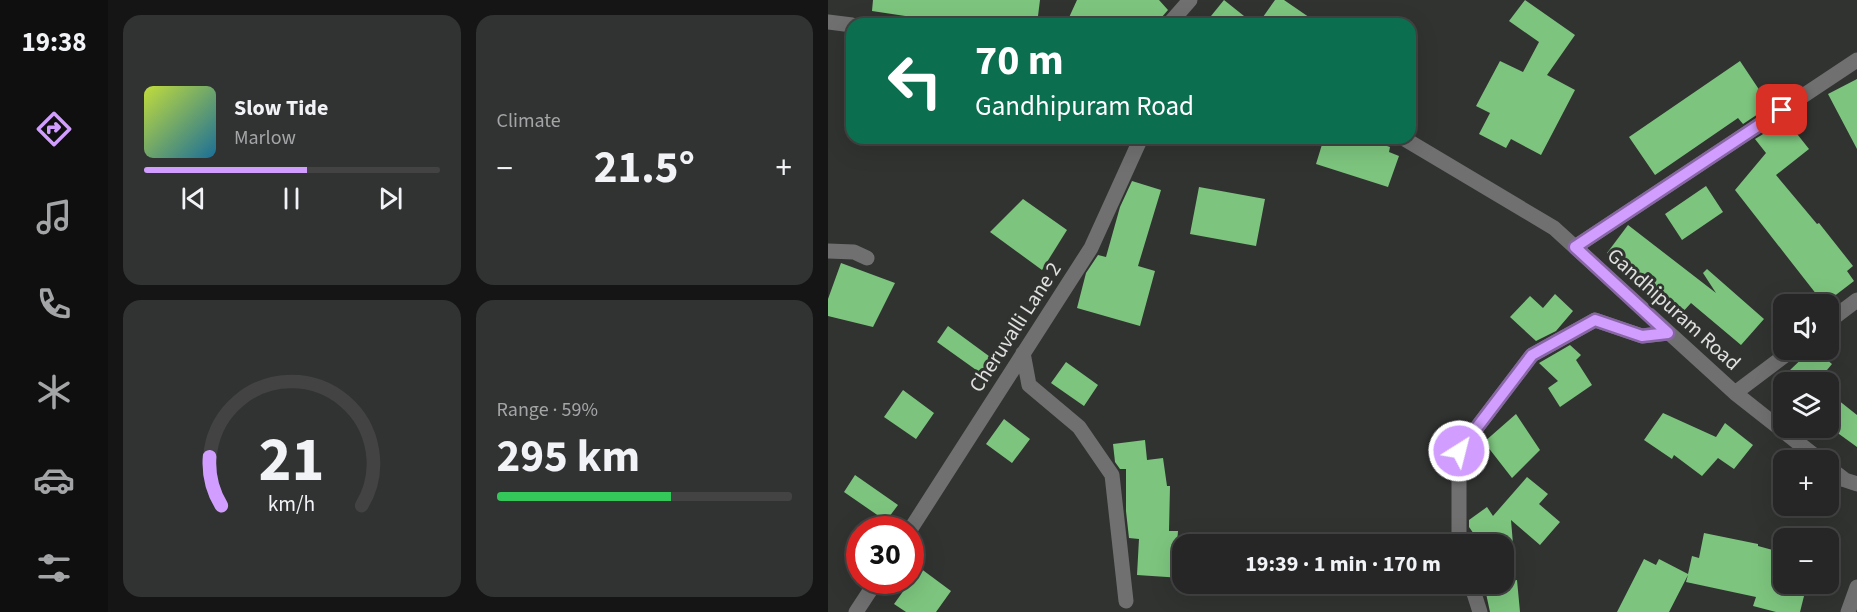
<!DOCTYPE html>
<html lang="en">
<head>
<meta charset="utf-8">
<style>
  :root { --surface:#252625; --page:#313232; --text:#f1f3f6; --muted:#a3a5a7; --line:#424342; --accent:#d19dfe }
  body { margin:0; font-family:"Source Sans 3",sans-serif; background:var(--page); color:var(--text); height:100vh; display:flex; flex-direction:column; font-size:22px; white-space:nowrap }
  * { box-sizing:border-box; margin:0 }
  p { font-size:20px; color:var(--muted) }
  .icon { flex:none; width:33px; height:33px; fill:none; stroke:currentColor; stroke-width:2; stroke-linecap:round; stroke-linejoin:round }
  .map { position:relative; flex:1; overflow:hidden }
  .details { display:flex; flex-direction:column; gap:15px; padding:15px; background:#141514; width:720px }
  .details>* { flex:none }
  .guide { position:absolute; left:18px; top:18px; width:570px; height:126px; border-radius:18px; box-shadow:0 6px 24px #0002,0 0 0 2px var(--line); background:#0b6e4f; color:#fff; overflow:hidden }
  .controls { position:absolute; left:945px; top:294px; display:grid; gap:12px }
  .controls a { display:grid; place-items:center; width:66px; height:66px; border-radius:12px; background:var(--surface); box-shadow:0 6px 24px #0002,0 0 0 2px var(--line); font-size:30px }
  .speed { position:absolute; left:18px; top:516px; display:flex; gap:12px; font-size:30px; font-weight:700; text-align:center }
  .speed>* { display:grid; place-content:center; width:78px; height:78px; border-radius:50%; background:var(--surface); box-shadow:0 6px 24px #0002,0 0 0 2px var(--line); line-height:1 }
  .speed .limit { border:9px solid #d22; background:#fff; color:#111 }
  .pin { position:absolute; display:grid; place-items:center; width:51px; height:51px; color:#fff; margin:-26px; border-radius:12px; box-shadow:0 3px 9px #0006 }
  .me { position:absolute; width:66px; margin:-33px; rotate:36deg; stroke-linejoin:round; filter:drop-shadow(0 0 4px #0008) }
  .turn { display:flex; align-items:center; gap:21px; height:126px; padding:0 30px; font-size:27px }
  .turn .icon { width:78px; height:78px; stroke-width:2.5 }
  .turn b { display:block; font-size:42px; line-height:51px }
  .big { font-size:45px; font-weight:700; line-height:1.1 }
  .details .card { flex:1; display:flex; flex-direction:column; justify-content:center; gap:9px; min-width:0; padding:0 21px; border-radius:18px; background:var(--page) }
  .details .dial { align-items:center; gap:0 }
  .dial svg { height:156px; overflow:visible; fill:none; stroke:var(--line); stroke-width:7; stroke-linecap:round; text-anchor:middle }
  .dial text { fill:var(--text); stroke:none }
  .song { display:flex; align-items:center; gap:18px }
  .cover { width:72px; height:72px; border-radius:9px; background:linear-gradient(135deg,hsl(70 70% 55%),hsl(200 70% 35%)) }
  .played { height:6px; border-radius:3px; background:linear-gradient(90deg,var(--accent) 55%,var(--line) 55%) }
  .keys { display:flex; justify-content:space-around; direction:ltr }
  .heat { display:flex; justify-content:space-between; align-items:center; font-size:33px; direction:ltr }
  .charge { height:9px; border-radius:4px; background:linear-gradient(90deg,#34c759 59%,var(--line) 0) }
  .details .tiles { flex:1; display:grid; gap:15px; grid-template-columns:repeat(2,1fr) }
  .trip { position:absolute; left:344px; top:534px; width:342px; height:60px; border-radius:18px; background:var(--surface); box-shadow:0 6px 24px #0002,0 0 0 2px var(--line); font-weight:700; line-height:60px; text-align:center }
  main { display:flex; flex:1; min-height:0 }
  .dock { display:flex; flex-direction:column; width:108px; justify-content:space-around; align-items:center; background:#0f0f0f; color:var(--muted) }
  .dock .icon { width:42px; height:42px }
  .dock .selected { color:var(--accent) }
  .dock b { font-size:27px; color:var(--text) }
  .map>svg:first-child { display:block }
  .building { fill:#7dc57e }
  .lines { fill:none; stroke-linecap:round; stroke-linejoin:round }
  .minor { stroke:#707071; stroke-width:15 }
  .route-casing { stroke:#8866a5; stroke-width:15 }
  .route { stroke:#d19dfe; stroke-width:10 }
  .labels { text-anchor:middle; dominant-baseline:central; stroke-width:6; stroke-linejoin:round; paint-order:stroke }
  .street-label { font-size:21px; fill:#dfe0df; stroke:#313331 }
</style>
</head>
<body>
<main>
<nav class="dock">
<b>19:38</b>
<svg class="icon selected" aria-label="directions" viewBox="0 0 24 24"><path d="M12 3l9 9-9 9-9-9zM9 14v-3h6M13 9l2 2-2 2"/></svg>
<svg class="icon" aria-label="music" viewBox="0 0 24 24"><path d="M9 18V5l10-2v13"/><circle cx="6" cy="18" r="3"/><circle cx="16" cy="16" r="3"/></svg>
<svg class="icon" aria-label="phone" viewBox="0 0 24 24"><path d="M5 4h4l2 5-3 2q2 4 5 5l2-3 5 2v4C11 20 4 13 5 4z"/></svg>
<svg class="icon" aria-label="climate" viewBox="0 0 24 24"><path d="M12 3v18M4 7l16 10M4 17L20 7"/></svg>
<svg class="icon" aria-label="car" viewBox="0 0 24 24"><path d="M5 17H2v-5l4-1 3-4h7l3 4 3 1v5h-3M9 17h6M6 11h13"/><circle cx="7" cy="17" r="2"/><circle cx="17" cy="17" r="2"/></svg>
<svg class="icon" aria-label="filters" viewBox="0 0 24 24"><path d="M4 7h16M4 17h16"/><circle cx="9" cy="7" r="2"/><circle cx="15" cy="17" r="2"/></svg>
</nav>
<section class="details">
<div class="tiles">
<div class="card">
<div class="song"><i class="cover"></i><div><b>Slow Tide</b><p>Marlow</p></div></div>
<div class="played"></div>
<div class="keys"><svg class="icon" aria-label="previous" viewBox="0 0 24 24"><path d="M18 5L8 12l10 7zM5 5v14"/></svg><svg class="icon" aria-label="pause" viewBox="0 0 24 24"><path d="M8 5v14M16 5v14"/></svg><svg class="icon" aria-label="next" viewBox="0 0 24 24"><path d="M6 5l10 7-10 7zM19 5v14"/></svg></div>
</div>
<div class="card"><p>Climate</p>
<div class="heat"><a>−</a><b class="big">21.5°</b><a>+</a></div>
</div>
<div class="card dial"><svg viewBox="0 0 100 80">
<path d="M14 69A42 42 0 1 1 86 69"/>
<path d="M14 69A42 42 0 0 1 8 44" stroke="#d19dfe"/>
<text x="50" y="56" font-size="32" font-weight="700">21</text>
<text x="50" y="72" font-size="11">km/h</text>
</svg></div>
<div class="card"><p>Range · 59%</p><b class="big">295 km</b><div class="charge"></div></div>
</div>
</section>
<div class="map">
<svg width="1029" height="612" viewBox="0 0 1029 612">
  <rect width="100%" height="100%" fill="#313331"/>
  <path class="building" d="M45 0H212L209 24H101L84 20V17L44 11Z
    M249 0H331L340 10 333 18 331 24H238Z
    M396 0 426 24H394L383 16Z
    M447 0H456L491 24H430Z
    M697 0 747 35 719 75 747 90 713 155 683 139 678 148 651 134 662 113 648 106 672 61 695 72 711 42 681 21Z
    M912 61 942 106 915 124 910 118 827 175 801 137Z
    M1029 79V149L1000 94Z
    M958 120 981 149 948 175 989 224 991 223 1025 266 1019 271 1026 281 996 304 907 190 938 153 927 139Z
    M496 138H535L562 147 561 152 571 156 560 187 488 164Z
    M304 181 333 190 310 266 327 271 312 326 249 308 258 273 270 255 278 257 292 207Z
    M878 186 895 212 854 240 837 214Z
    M371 187 437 199 428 246 362 234Z
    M195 199 239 230 214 270 162 232Z
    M800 225 888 293 875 273 879 269 936 319 913 345 863 303 852 315 822 290 824 287 779 253Z
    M13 263 67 283 45 327 0 316V299Z
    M727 294 745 311 728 331 708 341 682 317 702 296 715 308Z
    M120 326 169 362 158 377 109 342Z
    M742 345 753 355 748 360 764 385 732 407 720 388 730 381 711 363Z
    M983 350H987L1004 364 989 382H974L962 370Z
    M238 362 270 385 256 406 223 383Z
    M75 390 106 413 88 439 56 417Z
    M1000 392 1029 415V447L1000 426Z
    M835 413 888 437 897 423 925 445 906 469 890 458 874 476 846 455 844 459 816 440Z
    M688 414 712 450 684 478 656 442Z
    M176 419 202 439 184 463 158 444Z
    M317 440 319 460 335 458 339 486H342L341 531H350L349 544H354V578L309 575 311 539 301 538 298 511V469H292L287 462 285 444Z
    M27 475 70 505 58 521 16 492Z
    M699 477 720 494 711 504 732 522 712 545 683 520 685 544H653L641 527V520L659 507 665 516Z
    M876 533 930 544V546L956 553V584H979L972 612H948L925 606 928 597 858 582 860 575 841 612H789L816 559 828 565 831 559 860 574 864 556 871 558Z
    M92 568 123 591 108 612H78L66 604Z
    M689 580 692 612H662L656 584H675V582Z"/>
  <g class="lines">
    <path class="minor" d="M0 22 24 25
      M341 24 362 0
      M575 138 726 228 907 393 992 460
      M747 247 1029 60
      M0 251 26 252 39 258
      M1000 322 1029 300
      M195 353 201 385 251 427 284 475 298 601
      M907 393 964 350
      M1000 467 1017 480 1029 484
      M82 530 263 248 313 138
      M631 544V451L704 355 767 320 814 336 840 333
      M643 584 652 612
      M28 612 49 580
      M1020 612 1029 587"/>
  </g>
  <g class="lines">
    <defs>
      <path id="route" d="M631 451 704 355 767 320 814 336 840 333 747 247 954 110"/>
    </defs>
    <use href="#route" class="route-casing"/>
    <use href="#route" class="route"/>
  </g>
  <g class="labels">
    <g class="street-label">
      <text transform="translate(846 309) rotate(42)">Gandhipuram Road</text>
      <text transform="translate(187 327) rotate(-57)">Cheruvalli Lane 2</text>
    </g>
  </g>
</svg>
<div class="controls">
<a><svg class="icon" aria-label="sound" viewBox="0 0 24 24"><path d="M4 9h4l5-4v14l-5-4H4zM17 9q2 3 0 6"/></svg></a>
<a><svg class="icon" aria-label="layers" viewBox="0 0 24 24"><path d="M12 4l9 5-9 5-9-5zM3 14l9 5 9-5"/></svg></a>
<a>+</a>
<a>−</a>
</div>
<div class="speed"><div class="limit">30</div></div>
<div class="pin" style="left:954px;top:110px;background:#d93025"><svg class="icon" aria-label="arrive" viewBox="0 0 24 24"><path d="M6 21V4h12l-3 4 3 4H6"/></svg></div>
<svg class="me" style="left:631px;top:451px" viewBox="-20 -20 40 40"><circle r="17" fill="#d19dfe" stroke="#fff" stroke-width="3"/><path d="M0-11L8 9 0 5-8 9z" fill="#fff"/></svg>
<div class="trip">19:39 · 1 min · 170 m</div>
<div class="guide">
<div class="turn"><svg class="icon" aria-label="left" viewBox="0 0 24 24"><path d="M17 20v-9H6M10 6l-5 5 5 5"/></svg><div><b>70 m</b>Gandhipuram Road</div></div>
</div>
</div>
</main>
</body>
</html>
